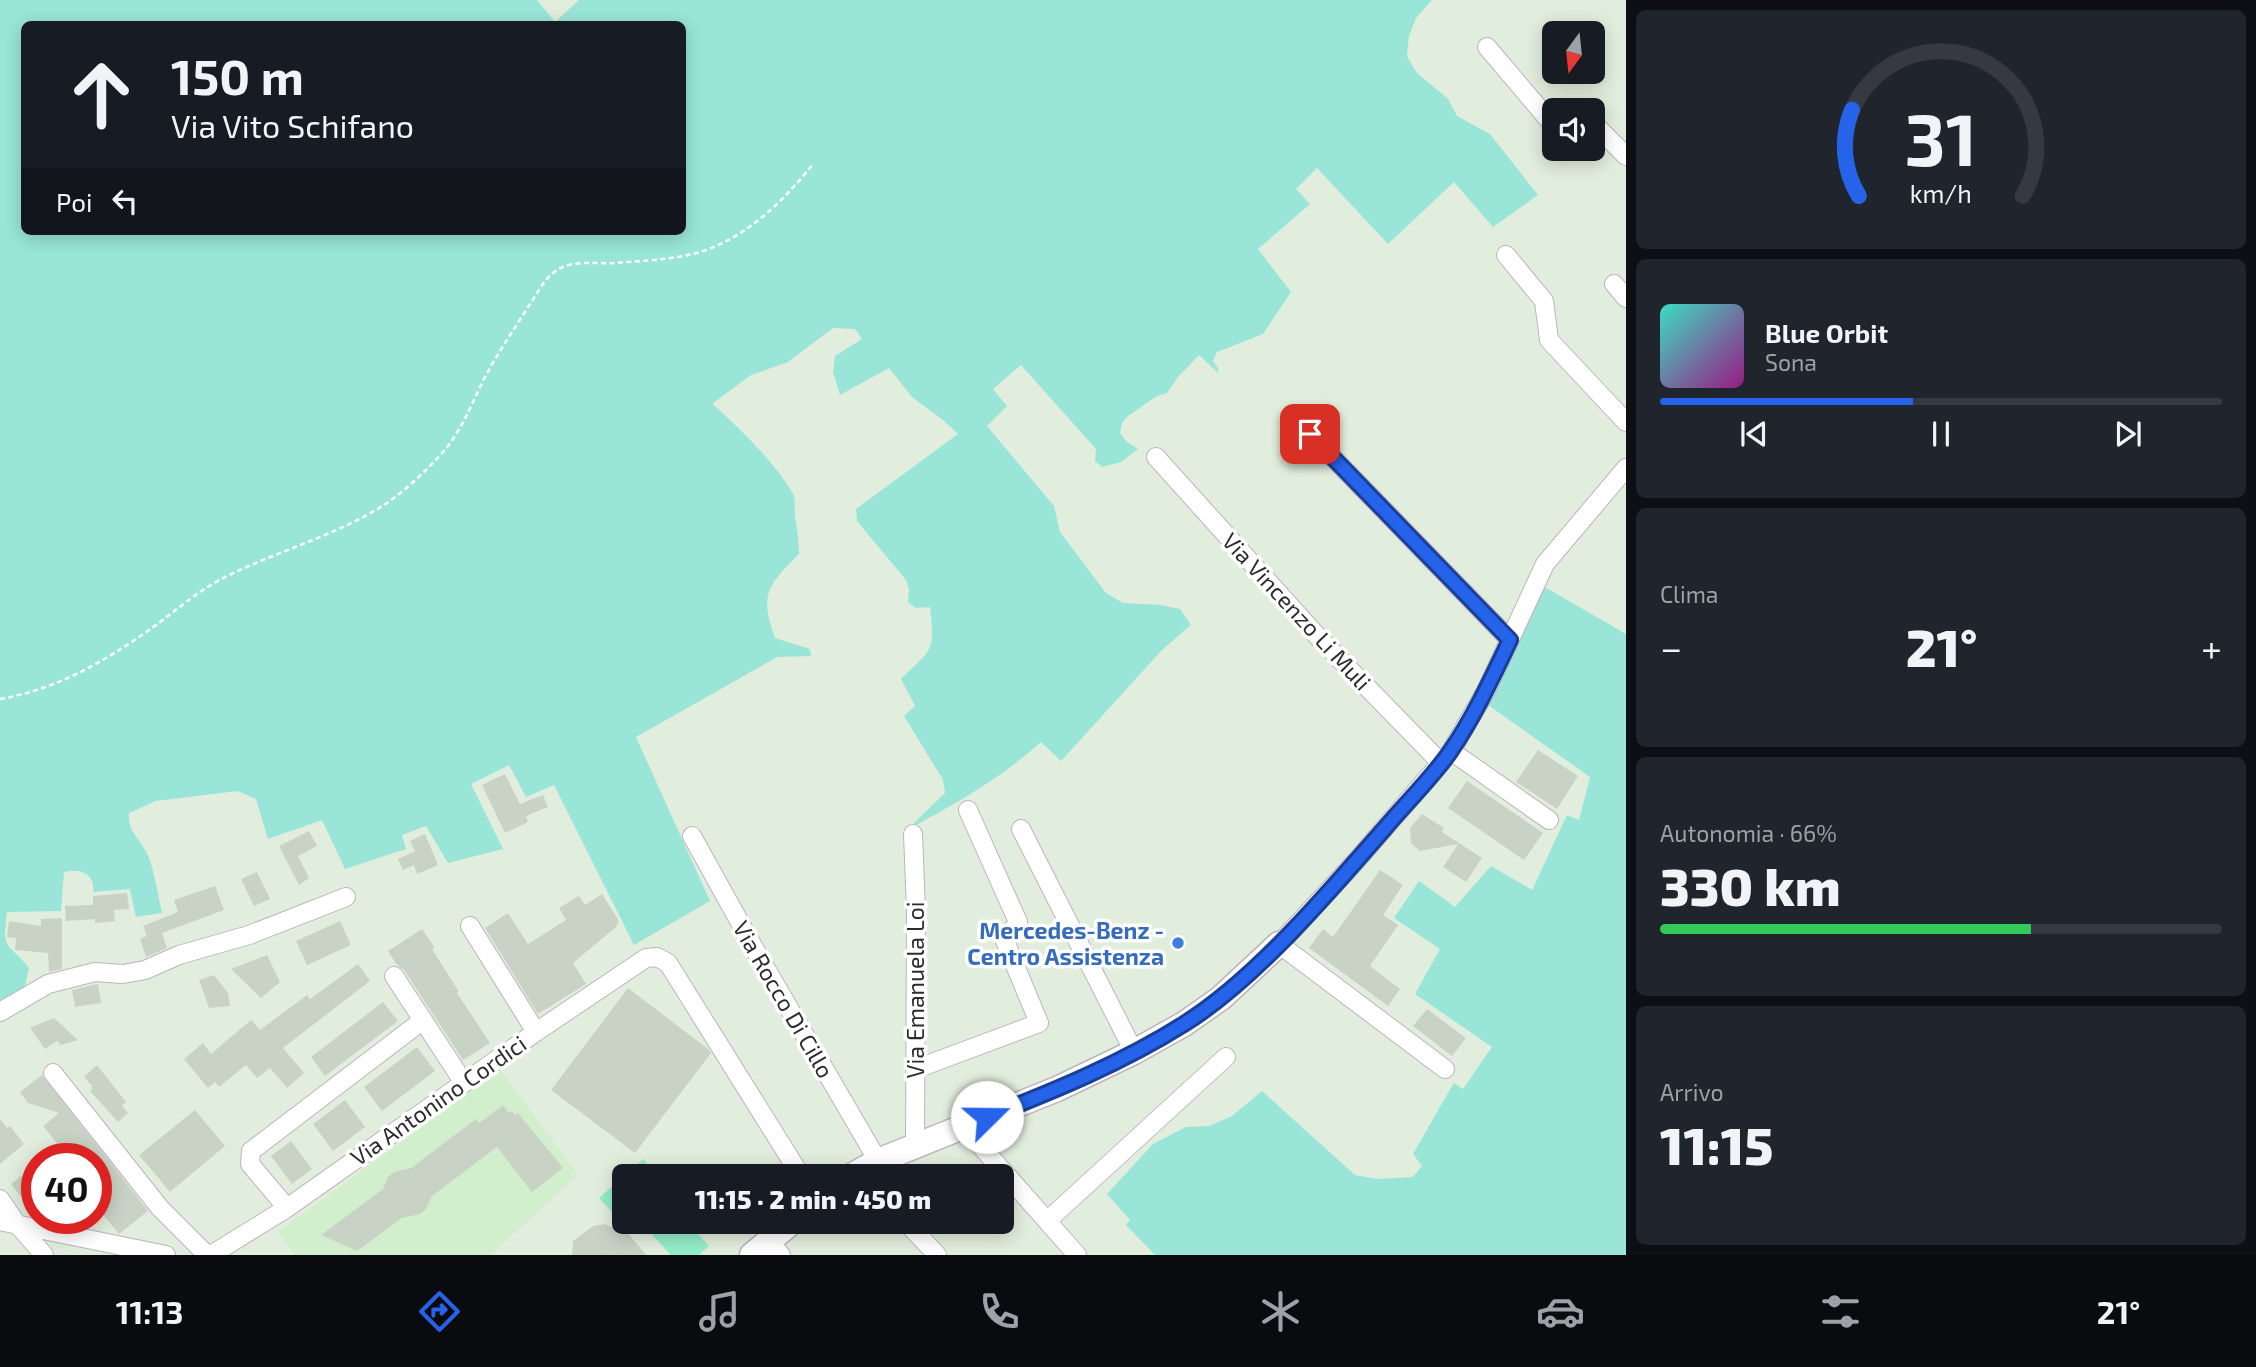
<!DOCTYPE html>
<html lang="it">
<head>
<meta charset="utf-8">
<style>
  :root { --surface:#171b24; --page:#20242c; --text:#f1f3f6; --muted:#9ea1a6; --line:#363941; --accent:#2563eb }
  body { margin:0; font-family:"Exo 2",sans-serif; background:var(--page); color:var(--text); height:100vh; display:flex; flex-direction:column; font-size:26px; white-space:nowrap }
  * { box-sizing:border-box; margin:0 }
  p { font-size:23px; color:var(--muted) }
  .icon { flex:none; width:38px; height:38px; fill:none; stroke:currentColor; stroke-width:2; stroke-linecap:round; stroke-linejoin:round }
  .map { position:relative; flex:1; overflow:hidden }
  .side { display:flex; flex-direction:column; gap:10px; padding:10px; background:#0d0f14; width:630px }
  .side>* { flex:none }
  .hud { position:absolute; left:21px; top:21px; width:665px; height:214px; border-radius:10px; box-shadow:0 4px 18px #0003; background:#171b24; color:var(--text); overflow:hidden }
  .needle { width:46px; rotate:195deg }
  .buttons { position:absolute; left:1542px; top:21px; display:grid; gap:14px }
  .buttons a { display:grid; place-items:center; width:63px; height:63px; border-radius:10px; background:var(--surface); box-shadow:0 4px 18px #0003; font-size:35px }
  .speed { position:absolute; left:21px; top:1143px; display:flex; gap:14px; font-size:35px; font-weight:700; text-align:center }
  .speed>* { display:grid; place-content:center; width:91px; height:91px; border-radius:50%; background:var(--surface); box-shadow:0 4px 18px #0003; line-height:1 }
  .speed .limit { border:10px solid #d22; background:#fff; color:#111 }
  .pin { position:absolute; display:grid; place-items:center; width:60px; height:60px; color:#fff; margin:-30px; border-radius:14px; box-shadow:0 4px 10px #0006 }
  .me { position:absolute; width:77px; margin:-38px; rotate:68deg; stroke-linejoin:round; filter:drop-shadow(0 0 5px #0008) }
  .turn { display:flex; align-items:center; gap:24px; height:147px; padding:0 35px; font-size:32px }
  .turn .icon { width:91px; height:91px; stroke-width:2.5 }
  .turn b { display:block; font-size:49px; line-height:60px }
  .then { display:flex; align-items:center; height:66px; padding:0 35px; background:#0003; gap:14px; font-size:26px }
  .big { font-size:52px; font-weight:800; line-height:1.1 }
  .side .widget { flex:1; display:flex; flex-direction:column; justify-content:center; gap:10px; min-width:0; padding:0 24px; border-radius:10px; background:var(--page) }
  .side .dial { align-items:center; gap:0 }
  .dial svg { height:182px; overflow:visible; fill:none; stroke:var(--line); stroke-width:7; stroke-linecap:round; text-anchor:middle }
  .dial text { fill:var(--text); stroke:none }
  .song { display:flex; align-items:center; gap:21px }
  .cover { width:84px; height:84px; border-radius:10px; background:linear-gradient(135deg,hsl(170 70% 55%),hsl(310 70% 35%)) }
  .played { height:7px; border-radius:4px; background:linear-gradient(90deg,var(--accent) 45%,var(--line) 45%) }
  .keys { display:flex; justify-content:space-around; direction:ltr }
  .heat { display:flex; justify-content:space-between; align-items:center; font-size:38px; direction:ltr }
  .charge { height:10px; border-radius:5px; background:linear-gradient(90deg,#34c759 66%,var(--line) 0) }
  .trip { position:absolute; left:612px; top:1164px; width:402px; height:70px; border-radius:10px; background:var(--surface); box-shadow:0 4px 18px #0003; font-weight:800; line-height:70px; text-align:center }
  .tab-bar { display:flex; height:112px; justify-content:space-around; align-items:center; background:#090b0e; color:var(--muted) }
  .tab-bar .icon { width:49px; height:49px }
  .tab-bar .active { color:var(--accent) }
  .tab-bar b { font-size:32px; color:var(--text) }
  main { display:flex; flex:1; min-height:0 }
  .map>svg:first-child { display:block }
  .education { fill:#d2efcd }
  .green { fill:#99e5d8; fill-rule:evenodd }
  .pitch { fill:#94edc9 }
  .building { fill:#c8d3c6 }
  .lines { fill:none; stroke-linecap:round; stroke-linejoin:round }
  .street-casing { stroke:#bfb2bf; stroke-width:20 }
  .secondary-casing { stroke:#bfb2bf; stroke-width:27 }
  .path { stroke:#fff; stroke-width:2.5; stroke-dasharray:5 3.5; stroke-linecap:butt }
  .street { stroke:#fff; stroke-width:18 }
  .secondary { stroke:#fff; stroke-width:24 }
  .route-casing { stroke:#184099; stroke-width:18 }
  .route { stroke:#2563eb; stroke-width:12 }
  .shop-dot { fill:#3f7fe0; stroke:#fff; stroke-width:2.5 }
  .labels { text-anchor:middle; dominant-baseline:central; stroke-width:7; stroke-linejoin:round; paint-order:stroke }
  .street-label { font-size:23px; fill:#2c2c2c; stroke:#fff }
  .shop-label { font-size:23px; font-weight:bold; fill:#366cbe; stroke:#fff; text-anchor:end }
</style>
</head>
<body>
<main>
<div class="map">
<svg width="1626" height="1255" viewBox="0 0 1626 1255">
  <rect width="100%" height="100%" fill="#e2eedd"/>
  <path class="education" d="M500 1069 578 1175 491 1255H295L278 1232Z"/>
  <path class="green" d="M0 0H537L555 22 579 0H1432L1416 18 1409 36 1407 56 1416 72 1448 99 1457 116 1490 134 1538 195 1493 227 1454 182 1388 244 1317 168 1296 189 1310 204 1258 249 1291 292 1263 334 1217 352 1213 361 1218 368 1219 374 1199 355 1178 377 1167 393 1157 396 1128 416 1122 423 1120 433 1126 441 1138 449 1121 462 1102 467 1095 461 1096 449 1021 365 993 389 1007 406 987 426 1054 506 1060 532 1106 593 1123 603 1161 605 1180 609 1191 625 1162 650 1061 761 1041 742C1003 776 961 801 916 825L914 823 945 793 943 780 904 716 915 706 901 679C933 648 935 652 930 607L916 608 908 602 909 589 906 580 857 521 856 509 958 434 943 420 912 397 889 368 840 395 833 372 835 356 862 339 855 329 833 328 788 362 751 375 712 404C735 423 780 468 793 494 796 501 794 508 795 516 797 529 799 540 799 554 768 585 759 594 775 638L810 649 811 656 777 657 636 737 710 901 634 945 554 785 526 797 509 765 471 784 503 849 448 863 426 826 402 835 406 849 345 869 322 820 268 839 256 799 238 791 156 801 129 813C127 833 143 841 149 858 155 875 158 895 162 913L136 917 130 889 93 892C96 873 79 868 64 872L61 911 7 912C2 953 7 940 29 968L25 987 0 1004ZM24 24H682V231H24Z
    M1541 585 1626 634V1255H1155L1126 1225 1130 1220 1107 1194 1153 1144 1186 1127 1209 1126 1232 1116 1262 1091 1355 1175 1377 1179 1413 1177 1422 1166 1413 1154 1448 1093 1454 1083 1463 1089 1492 1047 1415 994 1440 949 1394 918 1419 881 1455 907 1491 866 1532 890 1567 815 1579 820 1590 777 1488 705Z"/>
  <path class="pitch" d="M643 1159 658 1176H625V1222H627L623 1224 599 1198Z
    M640 1222H687L709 1246 699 1255H671Z"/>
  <path class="building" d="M1538 750 1578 776 1557 809 1516 782Z
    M505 774 520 804 543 795 548 807 526 816 528 822 505 833 482 785Z
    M1467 781 1543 833 1524 860 1448 808Z
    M1422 814 1444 828 1442 832 1482 858 1466 882 1443 867 1458 844 1420 851 1411 843 1410 828Z
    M309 831 317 846 298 856 309 878 299 885 279 846Z
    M425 834 438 865 417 874 414 865 403 870 398 859 415 851 410 841Z
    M1380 870 1403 885 1383 915 1398 925 1370 966 1400 989 1388 1006 1309 948 1323 929 1333 937Z
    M257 872 270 899 254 906 241 879Z
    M215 886 224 910 162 933 167 948 146 957 140 939 147 936 143 926 178 912 174 900Z
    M127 893 129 909 114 910 115 921 95 923V919L66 921 65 906 93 905V896Z
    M602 894 619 921 616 927 573 963 586 984 538 1014 485 928 508 913 528 944 566 920 559 908 579 896 585 905Z
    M62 918V969L49 972 48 953 15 950 16 938 7 937 9 921 41 926V919Z
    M340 921 351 945 307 965 296 941Z
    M422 929 435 948 432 949 459 992 457 993 490 1043 463 1060 404 970 397 965 388 951Z
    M267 955 280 982 261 998 231 969Z
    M358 964 370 981 283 1048 304 1073 287 1088 270 1068 257 1078 246 1065 219 1087 215 1082 208 1088 184 1059 203 1043 211 1054 251 1020 260 1030 307 995 310 999Z
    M214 975 228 993 230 1006 209 1008 199 980Z
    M98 984 101 1003 75 1007 72 990Z
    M628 988 708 1049 711 1053 635 1153 551 1090Z
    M383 1002 398 1021 325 1076 311 1057Z
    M1427 1009 1466 1038 1452 1056 1413 1026Z
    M54 1018 78 1040 61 1045 57 1041 45 1049 30 1028Z
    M417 1047 435 1071 382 1111 364 1087Z
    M97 1065 126 1102 122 1106 128 1113 118 1122 91 1092 92 1086 84 1077Z
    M42 1075 148 1211 119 1234 96 1206V1158H58L50 1149 57 1143 43 1126 59 1113 28 1103 20 1092Z
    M345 1100 365 1127 333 1151 313 1124Z
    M503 1105 509 1113 512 1111 515 1115 518 1113 563 1168 532 1192 497 1147 432 1196 426 1209 420 1214 402 1218 357 1251 321 1235 383 1189 388 1177 394 1172 411 1168 476 1119 479 1123Z
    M195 1110 225 1146 170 1192 139 1155Z
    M0 1119 7 1128 10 1126 24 1144 0 1164Z
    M291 1141 312 1169 292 1184 271 1156Z
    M37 1164V1216L11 1184Z
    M605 1224 618 1230 626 1231 646 1255H572L573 1241 593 1226Z"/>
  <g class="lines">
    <defs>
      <path id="street" d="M1487 47 1554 126
        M1592 122 1626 156
        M1506 255 1544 301 1549 340 1626 422
        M1614 284 1626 298
        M1310 434 1510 640
        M1156 457 1319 638 1441 763
        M1451 751 1549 820
        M1021 829 1134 1052
        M913 834 916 910 915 1146
        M692 836 754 948 878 1161
        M470 926 536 1032
        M394 976 464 1083
        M0 1012 48 984 95 972 123 974 145 970 179 955 249 935 346 897
        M916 1069 1039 1023 1005 941 1018 922 968 810
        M1445 1069 1279 944 1357 860 1451 751 1486 691 1545 564 1626 468
        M53 1073 160 1208 207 1255
        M964 1127 1077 1255
        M0 1199 17 1224 44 1255
        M287 1208 250 1164 251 1151 423 1020
        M0 1221 166 1255
        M1047 1221 1226 1057
        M906 1222 937 1255
        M769 1241 781 1255
        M211 1255 287 1208 536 1032 646 958 657 957 668 963 801 1176"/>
      <path id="secondary" d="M851 1176 878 1161 1057 1089 1134 1052 1184 1024 1221 998 1279 944
        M752 1255 792 1222"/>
    </defs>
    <use href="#street" class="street-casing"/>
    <use href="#secondary" class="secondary-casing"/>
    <path class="path" d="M0 699C52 690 95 667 139 637 165 620 188 598 216 582 269 553 332 538 384 505 405 491 426 471 443 452 462 430 471 405 484 379 497 354 513 331 528 307 536 296 542 282 553 273 569 259 594 264 614 263 640 261 667 260 693 254 743 241 782 203 813 164"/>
    <use href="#street" class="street"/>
    <use href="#secondary" class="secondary"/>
  </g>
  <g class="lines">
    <defs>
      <path id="route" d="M987 1117C1054 1091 1122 1063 1184 1024 1256 979 1328 893 1385 828 1406 803 1431 779 1450 752 1474 717 1492 678 1510 640L1310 434"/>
    </defs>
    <use href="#route" class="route-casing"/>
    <use href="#route" class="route"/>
  </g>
  <circle class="shop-dot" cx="1178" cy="943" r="7"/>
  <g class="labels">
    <g class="street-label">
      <text transform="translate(1297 611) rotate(47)">Via Vincenzo Li Muli</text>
      <text transform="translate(915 990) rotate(-90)">Via Emanuela Loi</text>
      <text transform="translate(784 999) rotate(60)">Via Rocco Di Cillo</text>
      <text transform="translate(438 1100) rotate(-35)">Via Antonino Cordici</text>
    </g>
    <g class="shop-label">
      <text x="1164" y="930">Mercedes-Benz -<tspan x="1164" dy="26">Centro Assistenza</tspan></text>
    </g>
  </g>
</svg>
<div class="buttons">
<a><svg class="needle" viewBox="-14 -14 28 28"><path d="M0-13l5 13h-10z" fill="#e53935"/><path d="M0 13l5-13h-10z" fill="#9ea1a6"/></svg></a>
<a><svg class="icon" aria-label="sound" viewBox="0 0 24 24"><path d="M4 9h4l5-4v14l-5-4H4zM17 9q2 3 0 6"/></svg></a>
</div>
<div class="speed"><div class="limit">40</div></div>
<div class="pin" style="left:1310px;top:434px;background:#d93025"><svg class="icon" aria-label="arrive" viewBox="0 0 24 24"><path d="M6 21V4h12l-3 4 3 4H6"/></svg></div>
<svg class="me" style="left:987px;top:1117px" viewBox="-20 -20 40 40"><circle r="19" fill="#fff"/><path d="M0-13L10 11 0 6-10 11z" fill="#2563eb"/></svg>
<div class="trip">11:15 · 2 min · 450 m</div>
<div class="hud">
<div class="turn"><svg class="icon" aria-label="ahead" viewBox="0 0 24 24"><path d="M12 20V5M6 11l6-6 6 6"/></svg><div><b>150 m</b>Via Vito Schifano</div></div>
<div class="then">Poi<svg class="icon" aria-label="left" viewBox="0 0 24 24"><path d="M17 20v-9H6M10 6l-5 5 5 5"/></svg></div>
</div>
</div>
<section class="side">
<div class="widget dial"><svg viewBox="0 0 100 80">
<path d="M14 69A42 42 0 1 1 86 69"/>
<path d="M14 69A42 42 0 0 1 11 31" stroke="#2563eb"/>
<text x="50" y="56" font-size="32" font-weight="700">31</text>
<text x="50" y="72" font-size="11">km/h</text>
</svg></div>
<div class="widget">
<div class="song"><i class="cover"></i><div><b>Blue Orbit</b><p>Sona</p></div></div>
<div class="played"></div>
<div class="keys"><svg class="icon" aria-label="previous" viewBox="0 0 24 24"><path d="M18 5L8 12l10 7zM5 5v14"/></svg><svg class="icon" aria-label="pause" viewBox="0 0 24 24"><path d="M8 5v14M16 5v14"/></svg><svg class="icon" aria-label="next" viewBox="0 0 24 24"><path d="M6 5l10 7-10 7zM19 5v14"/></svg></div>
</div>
<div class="widget"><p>Clima</p>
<div class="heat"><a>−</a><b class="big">21°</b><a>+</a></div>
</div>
<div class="widget"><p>Autonomia · 66%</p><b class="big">330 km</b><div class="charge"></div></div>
<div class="widget"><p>Arrivo</p><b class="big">11:15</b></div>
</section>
</main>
<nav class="tab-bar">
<b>11:13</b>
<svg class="icon active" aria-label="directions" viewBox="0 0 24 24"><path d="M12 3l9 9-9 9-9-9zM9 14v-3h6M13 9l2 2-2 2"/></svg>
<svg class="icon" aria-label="music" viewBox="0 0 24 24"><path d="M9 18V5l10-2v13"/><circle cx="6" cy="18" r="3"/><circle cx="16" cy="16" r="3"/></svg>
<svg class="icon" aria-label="phone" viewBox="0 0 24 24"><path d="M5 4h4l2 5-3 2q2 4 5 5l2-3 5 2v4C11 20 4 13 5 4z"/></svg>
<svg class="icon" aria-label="climate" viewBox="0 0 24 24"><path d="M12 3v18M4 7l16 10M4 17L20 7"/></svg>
<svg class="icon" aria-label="car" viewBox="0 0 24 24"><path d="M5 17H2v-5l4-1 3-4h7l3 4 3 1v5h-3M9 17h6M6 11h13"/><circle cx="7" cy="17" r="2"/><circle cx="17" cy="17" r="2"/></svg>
<svg class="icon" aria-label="filters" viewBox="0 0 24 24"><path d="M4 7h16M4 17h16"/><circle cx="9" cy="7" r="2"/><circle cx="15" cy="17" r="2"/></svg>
<b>21°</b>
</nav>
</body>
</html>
